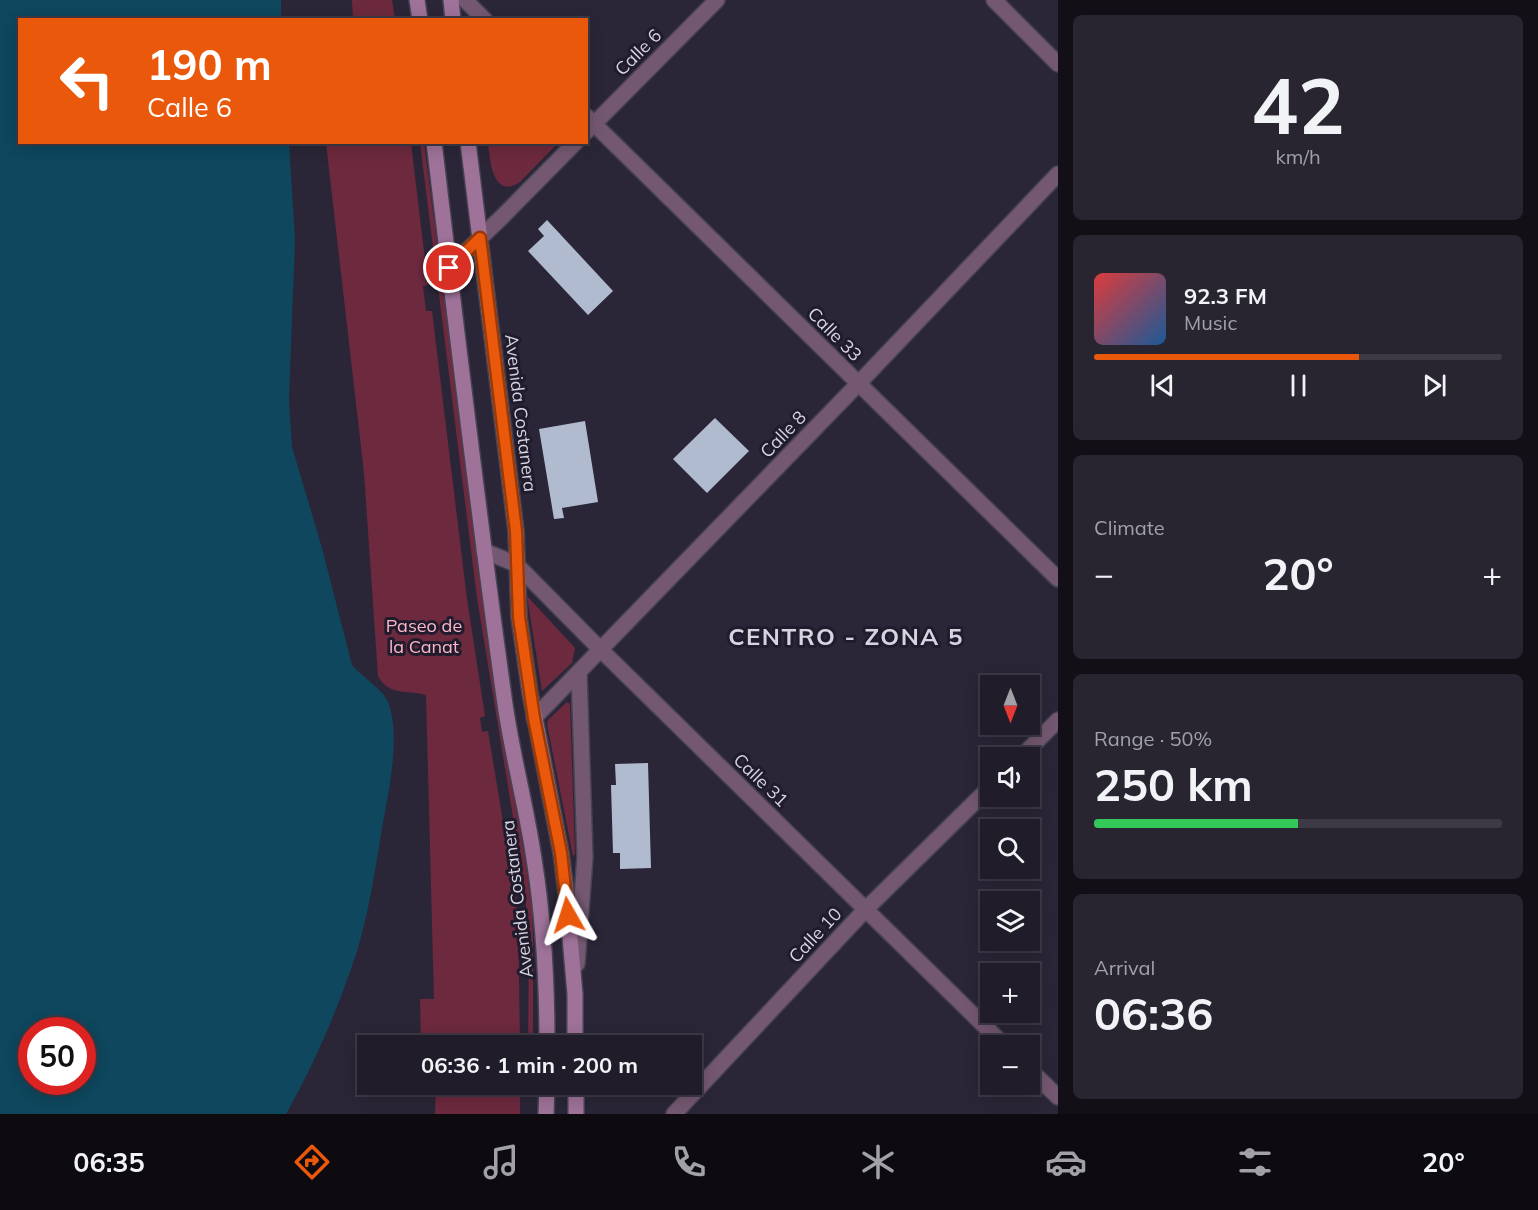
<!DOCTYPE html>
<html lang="en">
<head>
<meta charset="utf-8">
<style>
  :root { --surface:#201c29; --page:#282531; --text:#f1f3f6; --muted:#a2a1a8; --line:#3d3a46; --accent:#ea580c }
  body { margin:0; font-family:Mulish,sans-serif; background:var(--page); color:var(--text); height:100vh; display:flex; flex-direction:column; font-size:22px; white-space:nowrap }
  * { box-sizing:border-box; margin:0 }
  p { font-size:20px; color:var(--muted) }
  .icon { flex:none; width:33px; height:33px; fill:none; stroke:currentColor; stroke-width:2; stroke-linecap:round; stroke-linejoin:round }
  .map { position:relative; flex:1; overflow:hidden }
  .sheet { display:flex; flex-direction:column; gap:15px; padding:15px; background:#120f17; width:480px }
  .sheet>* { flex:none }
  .guide { position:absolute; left:18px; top:18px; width:570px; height:126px; border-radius:0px; box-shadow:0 3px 15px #0003,0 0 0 2px var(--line); background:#ea580c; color:#fff; overflow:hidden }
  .needle { width:39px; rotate:180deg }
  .tools { position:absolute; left:980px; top:675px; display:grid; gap:12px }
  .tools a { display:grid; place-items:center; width:60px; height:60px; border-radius:0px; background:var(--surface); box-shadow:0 3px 15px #0003,0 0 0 2px var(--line); font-size:30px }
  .speed { position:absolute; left:18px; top:1017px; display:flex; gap:12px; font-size:30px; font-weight:700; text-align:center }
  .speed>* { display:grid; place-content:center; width:78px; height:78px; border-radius:50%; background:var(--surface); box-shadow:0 3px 15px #0003,0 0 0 2px var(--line); line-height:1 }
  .speed .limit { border:9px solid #d22; background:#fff; color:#111 }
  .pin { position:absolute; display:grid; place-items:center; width:51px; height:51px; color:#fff; margin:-26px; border:3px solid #fff; border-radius:50%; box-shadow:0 2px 6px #0007 }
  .me { position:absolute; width:66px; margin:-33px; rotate:354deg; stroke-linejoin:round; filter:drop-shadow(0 0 4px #0008) }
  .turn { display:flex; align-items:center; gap:21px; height:126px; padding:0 30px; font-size:27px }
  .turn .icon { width:78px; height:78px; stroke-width:2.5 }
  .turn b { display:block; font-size:42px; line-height:51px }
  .big { font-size:45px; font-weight:700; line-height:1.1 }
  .sheet .tile { flex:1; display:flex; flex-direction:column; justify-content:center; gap:9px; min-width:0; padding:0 21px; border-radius:9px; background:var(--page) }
  .sheet .dial { align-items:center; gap:0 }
  .dial b { font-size:78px; line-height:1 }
  .song { display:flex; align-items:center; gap:18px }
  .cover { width:72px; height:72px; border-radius:9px; background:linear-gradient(135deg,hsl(0 70% 55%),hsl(210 70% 35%)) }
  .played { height:6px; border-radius:3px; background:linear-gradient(90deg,var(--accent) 65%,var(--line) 65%) }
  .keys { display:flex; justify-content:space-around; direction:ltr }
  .heat { display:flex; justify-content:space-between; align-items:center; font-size:33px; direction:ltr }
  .charge { height:9px; border-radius:4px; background:linear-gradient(90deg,#34c759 50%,var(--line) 0) }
  .trip { position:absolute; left:357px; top:1035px; width:345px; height:60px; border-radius:0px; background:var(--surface); box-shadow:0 3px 15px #0003,0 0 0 2px var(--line); font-weight:700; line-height:60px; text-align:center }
  .tab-bar { display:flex; height:96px; justify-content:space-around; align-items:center; background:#0d0b10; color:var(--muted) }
  .tab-bar .icon { width:42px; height:42px }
  .tab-bar .selected { color:var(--accent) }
  .tab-bar b { font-size:27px; color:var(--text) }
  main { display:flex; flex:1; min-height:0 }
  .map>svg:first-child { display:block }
  .green { fill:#6d293e }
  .water { fill:#0e475e; fill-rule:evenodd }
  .building { fill:#b0bbcf }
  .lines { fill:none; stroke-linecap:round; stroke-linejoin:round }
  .minor-casing { stroke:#464252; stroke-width:18 }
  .secondary-casing { stroke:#464252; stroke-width:18 }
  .minor { stroke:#745871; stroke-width:15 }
  .secondary { stroke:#9e7299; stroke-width:15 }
  .route-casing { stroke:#983908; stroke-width:15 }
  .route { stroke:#ea580c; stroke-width:10 }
  .labels { text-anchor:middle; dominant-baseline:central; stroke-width:6; stroke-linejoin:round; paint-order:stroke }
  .street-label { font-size:18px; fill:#d6d4df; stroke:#211c2d }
  .park-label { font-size:18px; fill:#fdb6c7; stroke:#211c2d }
  .district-label { font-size:24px; font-weight:bold; letter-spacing:1.5px; fill:#d6d4df; stroke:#211c2d }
</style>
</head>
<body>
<main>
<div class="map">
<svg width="1058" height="1114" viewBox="0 0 1058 1114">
  <rect width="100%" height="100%" fill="#2a2637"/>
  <path class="green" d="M352 0H392L395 19H353Z
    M326 143H411L428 285 423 286 426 311H432L467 599 485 716 480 718 482 732 488 731 518 912 520 1045H421L420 999H434L426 695C409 690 388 696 378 676L364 473Z
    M420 143H424L493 673 525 858 532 909 533 939V1045H528L529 939 524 884 477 598Z
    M488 143V142L558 143 520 182C492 200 490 159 488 143Z
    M527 596 575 648 572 663 542 691Z
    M567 702 570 704 575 854 573 856 547 724 548 720Z
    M436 1085H520V1114H435Z"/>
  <path class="water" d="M0 0H281V19L20 20V142L289 143 295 240 289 400 292 447 322 548 352 665C361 676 382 689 387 700 401 730 390 785 384 817 375 868 369 920 351 969 334 1018 312 1068 286 1114H0ZM32 1030H82V1082H32Z"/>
  <path class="building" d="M547 220 613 291 588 315 528 251 544 236 538 229Z
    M715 418 749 451 707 493 673 459Z
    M585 421 598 502 562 508 564 518 554 519 539 429Z
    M648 763 651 868 620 869V853H613L611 785H616L615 764Z"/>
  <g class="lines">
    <defs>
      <path id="minor" d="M465 0 485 20
        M994 0 1058 64
        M586 116 1058 579
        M586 132 717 0
        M449 268 503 216 576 142
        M484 551 516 564 601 650 1005 1046
        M534 718 858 384 1058 174
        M1020 758 1058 720
        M577 964 585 857 579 672
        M1029 1069 1058 1097
        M674 1114 866 909 990 787"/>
      <path id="secondary" d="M417 0 420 20
        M451 0 453 20
        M434 142C456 327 478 512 504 697 511 751 526 804 534 859 544 921 547 983 547 1046
        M468 142 516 531 519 617 530 693 561 853 566 892 575 994V1046
        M546 1114 547 1084
        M576 1114V1084"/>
    </defs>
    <use href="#minor" class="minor-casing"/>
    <use href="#secondary" class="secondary-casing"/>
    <use href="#minor" class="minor"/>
    <use href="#secondary" class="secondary"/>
  </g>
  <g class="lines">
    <defs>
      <path id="route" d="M449 268 480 238 516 531 519 617 534 718 561 853 568 915"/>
    </defs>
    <use href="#route" class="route-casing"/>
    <use href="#route" class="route"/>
  </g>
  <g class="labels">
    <g class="street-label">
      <text transform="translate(638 52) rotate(-45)">Calle 6</text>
      <text transform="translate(835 334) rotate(45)">Calle 33</text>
      <text transform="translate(521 413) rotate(83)">Avenida Costanera</text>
      <text transform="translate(783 434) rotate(-46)">Calle 8</text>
      <text transform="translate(761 780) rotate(44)">Calle 31</text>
      <text transform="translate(517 899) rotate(-97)">Avenida Costanera</text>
      <text transform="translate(815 935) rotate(-47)">Calle 10</text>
    </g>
    <g class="park-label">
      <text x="424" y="625">Paseo de<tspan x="424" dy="21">la Canat</tspan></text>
    </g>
    <g class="district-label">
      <text x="846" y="636">CENTRO - ZONA 5</text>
    </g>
  </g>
</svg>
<div class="tools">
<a><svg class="needle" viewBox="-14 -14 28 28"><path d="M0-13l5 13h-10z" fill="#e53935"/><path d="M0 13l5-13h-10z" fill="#a2a1a8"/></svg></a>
<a><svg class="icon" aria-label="sound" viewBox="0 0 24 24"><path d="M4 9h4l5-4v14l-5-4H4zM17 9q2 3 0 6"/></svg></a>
<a><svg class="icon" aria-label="search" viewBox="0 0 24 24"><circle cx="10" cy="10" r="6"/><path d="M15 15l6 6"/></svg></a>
<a><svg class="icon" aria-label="layers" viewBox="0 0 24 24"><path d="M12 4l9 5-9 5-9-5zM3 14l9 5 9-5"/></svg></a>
<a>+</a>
<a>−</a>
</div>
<div class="speed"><div class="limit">50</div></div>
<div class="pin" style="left:449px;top:268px;background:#d93025"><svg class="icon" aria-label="arrive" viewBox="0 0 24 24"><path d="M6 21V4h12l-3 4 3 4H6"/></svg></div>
<svg class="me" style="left:568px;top:915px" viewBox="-20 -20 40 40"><path d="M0-17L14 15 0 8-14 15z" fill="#ea580c" stroke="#fff" stroke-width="4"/></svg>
<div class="trip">06:36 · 1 min · 200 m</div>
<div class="guide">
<div class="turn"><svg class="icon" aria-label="left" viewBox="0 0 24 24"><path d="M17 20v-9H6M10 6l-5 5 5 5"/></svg><div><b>190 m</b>Calle 6</div></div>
</div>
</div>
<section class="sheet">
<div class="tile dial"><b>42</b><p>km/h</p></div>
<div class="tile">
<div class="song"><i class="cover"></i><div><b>92.3 FM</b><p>Music</p></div></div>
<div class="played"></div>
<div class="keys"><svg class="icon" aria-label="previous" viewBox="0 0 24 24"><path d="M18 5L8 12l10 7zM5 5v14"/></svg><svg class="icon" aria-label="pause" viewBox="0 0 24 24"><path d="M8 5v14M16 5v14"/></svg><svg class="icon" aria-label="next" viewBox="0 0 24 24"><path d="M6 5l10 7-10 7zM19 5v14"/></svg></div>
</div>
<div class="tile"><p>Climate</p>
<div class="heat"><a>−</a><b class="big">20°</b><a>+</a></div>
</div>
<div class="tile"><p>Range · 50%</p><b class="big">250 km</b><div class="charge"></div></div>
<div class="tile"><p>Arrival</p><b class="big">06:36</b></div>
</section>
</main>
<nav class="tab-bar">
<b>06:35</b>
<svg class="icon selected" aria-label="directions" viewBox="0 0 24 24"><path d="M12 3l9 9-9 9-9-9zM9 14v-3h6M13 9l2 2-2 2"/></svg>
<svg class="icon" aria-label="music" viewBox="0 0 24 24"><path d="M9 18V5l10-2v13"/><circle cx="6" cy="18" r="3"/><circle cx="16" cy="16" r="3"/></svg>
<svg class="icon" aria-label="phone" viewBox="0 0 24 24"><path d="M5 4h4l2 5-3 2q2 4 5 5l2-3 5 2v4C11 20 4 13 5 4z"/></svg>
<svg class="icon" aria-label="climate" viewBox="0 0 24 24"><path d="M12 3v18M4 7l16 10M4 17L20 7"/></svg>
<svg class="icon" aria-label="car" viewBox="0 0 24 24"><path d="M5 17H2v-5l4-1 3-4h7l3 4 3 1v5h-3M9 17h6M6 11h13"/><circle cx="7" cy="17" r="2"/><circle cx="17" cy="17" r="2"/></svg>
<svg class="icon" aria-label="filters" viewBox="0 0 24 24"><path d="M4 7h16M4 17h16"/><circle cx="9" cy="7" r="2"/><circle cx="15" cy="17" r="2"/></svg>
<b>20°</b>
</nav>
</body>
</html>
